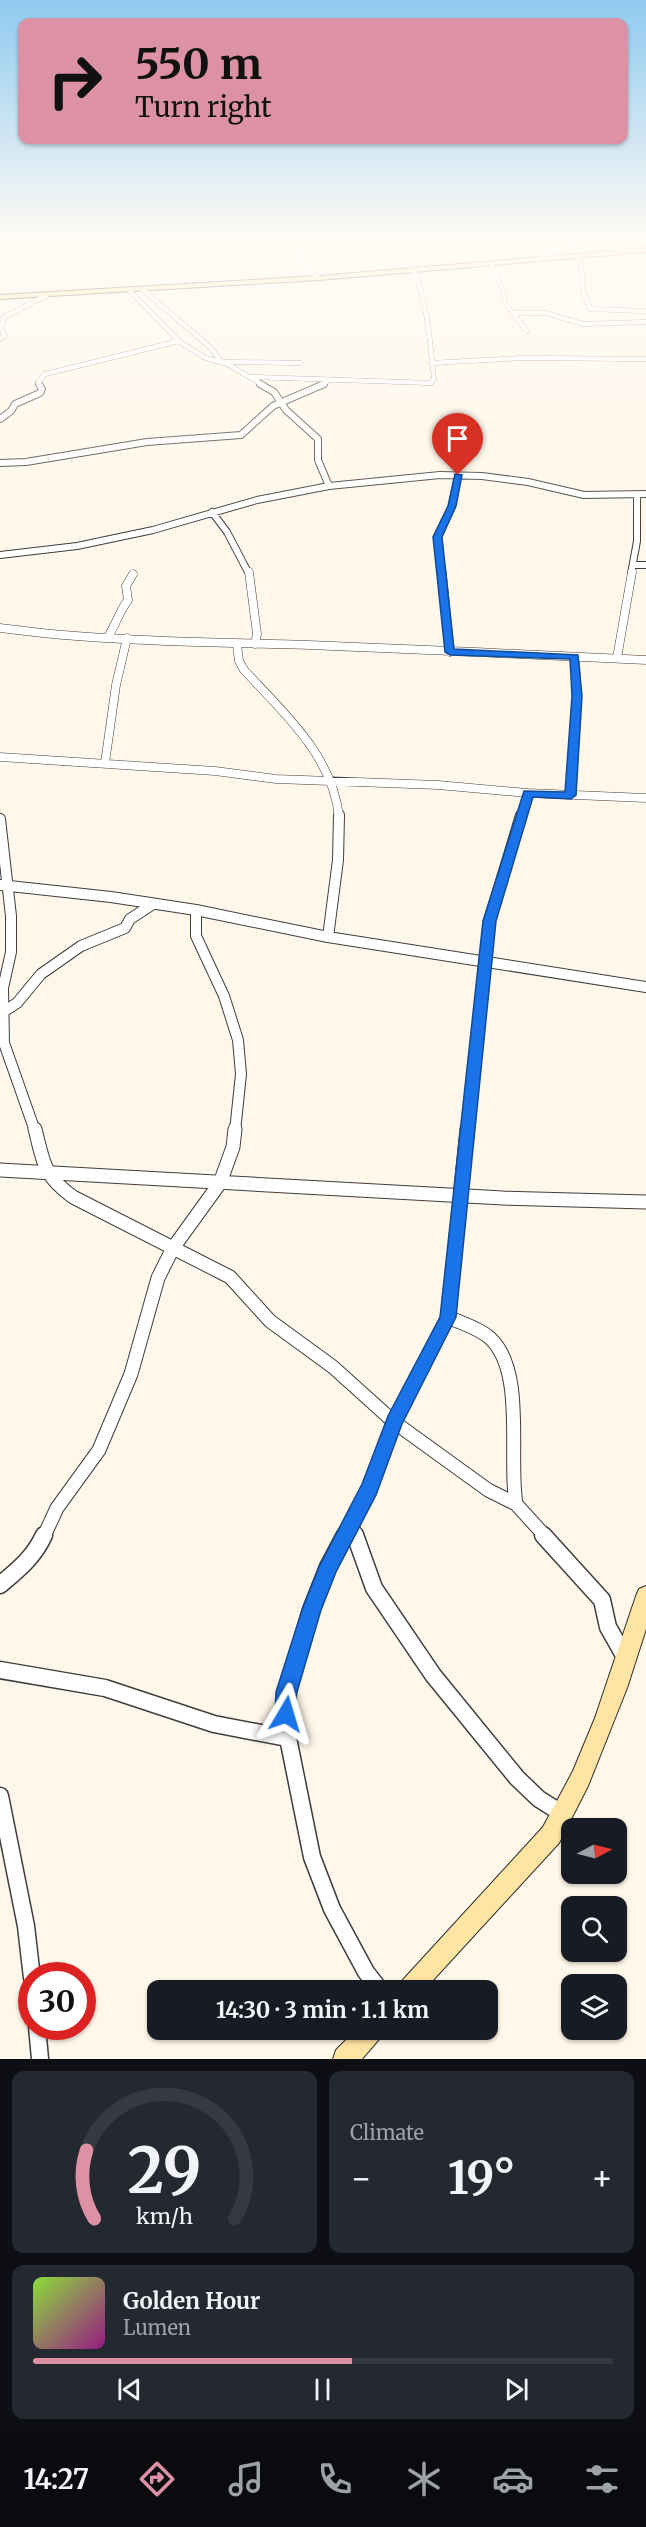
<!DOCTYPE html>
<html lang="en">
<head>
<meta charset="utf-8">
<style>
  :root { --surface:#171b24; --page:#242831; --text:#f1f3f6; --muted:#9ea1a6; --line:#363941; --accent:#dd91a5 }
  body { margin:0; font-family:Merriweather,serif; background:var(--page); color:var(--text); height:100vh; display:flex; flex-direction:column; font-size:22px; white-space:nowrap }
  * { box-sizing:border-box; margin:0 }
  p { font-size:20px; color:var(--muted) }
  .icon { flex:none; width:33px; height:33px; fill:none; stroke:currentColor; stroke-width:2; stroke-linecap:round; stroke-linejoin:round }
  .map { position:relative; height:2059px; overflow:hidden }
  .side { display:flex; flex-direction:column; gap:12px; padding:12px; background:#0d0f14; flex:1 }
  .side>* { flex:none }
  .top-card { position:absolute; left:18px; top:18px; width:610px; height:126px; border-radius:12px; box-shadow:0 2px 4px #0004; background:#dd91a5; color:#111; overflow:hidden }
  .needle { width:39px; rotate:83deg }
  .buttons { position:absolute; left:561px; top:1818px; display:grid; gap:12px }
  .buttons a { display:grid; place-items:center; width:66px; height:66px; border-radius:12px; background:var(--surface); box-shadow:0 2px 4px #0004; font-size:30px }
  .speed { position:absolute; left:18px; top:1962px; display:flex; gap:12px; font-size:30px; font-weight:700; text-align:center }
  .speed>* { display:grid; place-content:center; width:78px; height:78px; border-radius:50%; background:var(--surface); box-shadow:0 2px 4px #0004; line-height:1 }
  .speed .limit { border:9px solid #d22; background:#fff; color:#111 }
  .pin { position:absolute; display:grid; place-items:center; width:51px; height:51px; color:#fff; margin:-62px -26px; border-radius:50% 50% 50% 0; rotate:-45deg; box-shadow:0 0 6px #0007 }
  .pin .icon { rotate:45deg }
  .me { position:absolute; width:66px; margin:-33px; rotate:7deg; stroke-linejoin:round; filter:drop-shadow(0 0 4px #0008) }
  .turn { display:flex; align-items:center; gap:21px; height:126px; padding:0 18px; font-size:27px }
  .turn .icon { width:78px; height:78px; stroke-width:2.5 }
  .turn b { display:block; font-size:42px; line-height:51px }
  .big { font-size:45px; font-weight:700; line-height:1.1 }
  .side .card { flex:1; display:flex; flex-direction:column; justify-content:center; gap:9px; min-width:0; padding:0 21px; border-radius:12px; background:var(--page) }
  .side .dial { align-items:center; gap:0 }
  .dial svg { height:156px; overflow:visible; fill:none; stroke:var(--line); stroke-width:7; stroke-linecap:round; text-anchor:middle }
  .dial text { fill:var(--text); stroke:none }
  .song { display:flex; align-items:center; gap:18px }
  .cover { width:72px; height:72px; border-radius:9px; background:linear-gradient(135deg,hsl(90 70% 55%),hsl(310 70% 35%)) }
  .played { height:6px; border-radius:3px; background:linear-gradient(90deg,var(--accent) 55%,var(--line) 55%) }
  .keys { display:flex; justify-content:space-around; direction:ltr }
  .heat { display:flex; justify-content:space-between; align-items:center; font-size:33px; direction:ltr }
  .side .tiles { flex:1; display:grid; gap:12px; grid-template-columns:1fr 1fr }
  .card:last-child { grid-column:span 2 }
  .trip { position:absolute; left:147px; top:1980px; width:351px; height:60px; border-radius:12px; background:var(--surface); box-shadow:0 2px 4px #0004; font-weight:700; line-height:60px; text-align:center }
  .menu { display:flex; height:96px; justify-content:space-around; align-items:center; background:#090b0e; color:var(--muted) }
  .menu .icon { width:42px; height:42px }
  .menu .selected { color:var(--accent) }
  .menu b { font-size:27px; color:var(--text) }
  .map>svg:first-child { display:block }
  .lines { fill:none; stroke-linecap:round; stroke-linejoin:round }
  .street-far5-casing { stroke:#3e3e3e; stroke-width:5 }
  .street-far4-casing { stroke:#3e3e3e; stroke-width:8 }
  .street-far3-casing { stroke:#3e3e3e; stroke-width:9 }
  .street-far2-casing { stroke:#3e3e3e; stroke-width:12 }
  .street-far1-casing { stroke:#3e3e3e; stroke-width:15 }
  .street-casing { stroke:#3e3e3e; stroke-width:19 }
  .secondary-casing { stroke:#2d2d2d; stroke-width:2 }
  .street-far5 { stroke:#fff; stroke-width:4.5 }
  .street-far4 { stroke:#fff; stroke-width:6 }
  .street-far3 { stroke:#fff; stroke-width:8 }
  .street-far2 { stroke:#fff; stroke-width:10 }
  .street-far1 { stroke:#fff; stroke-width:13 }
  .street { stroke:#fff; stroke-width:16 }
  .secondary { fill:#ffe4a4; fill-rule:evenodd }
  .route { fill:#1a73e8; stroke:#114b97; stroke-width:1.5 }
</style>
</head>
<body>
<div class="map">
<svg width="646" height="2059" viewBox="0 0 646 2059">
  <rect width="100%" height="100%" fill="#fff7e9"/>
  <g class="lines">
    <defs>
      <path id="street-far5" d="M610 239 625 252
        M574 240H611
        M294 249 307 269 319 278
        M577 256 581 264 583 290 590 309 646 311
        M539 259 566 249 575 242 573 239
        M490 263 503 289 505 303 527 331
        M142 289 211 348 219 359 263 385
        M129 290 181 343 206 358 224 363
        M512 313H546L583 324 646 322
        M0 339 5 336 1 329 4 317 47 295
        M227 362 301 363
        M431 363 523 358 646 359
        M252 377 431 383 434 379C430 342 428 304 413 269
        M40 385 38 383 45 374 179 341
        M322 385 329 380"/>
      <path id="street-far4" d="M260 384 274 392 286 410 318 439V460L329 486
        M0 419 11 411 15 404 40 393 42 389 39 384
        M0 463 26 462 147 442 241 435 273 406 324 384
        M212 512 227 532 249 574
        M0 555 77 546 153 530 257 500 329 486 440 475 482 476 528 482 584 495 646 494
        M634 565H646
        M442 574 438 537 452 506 458 475
        M631 574 637 541V496"/>
      <path id="street-far3" d="M249 572 257 634 255 644
        M442 572 450 652
        M0 628C103 642 206 642 309 645 421 649 534 655 646 660
        M108 637C116 624 119 612 128 600L126 586 133 574
        M237 645 239 661 244 670C283 712 333 756 339 817
        M617 658 632 572
        M0 757 215 771 276 779 438 785 528 793 646 798
        M105 763 116 685 127 638
        M571 795 577 696 575 657
        M521 817 528 793"/>
      <path id="street-far2" d="M0 819 11 916V952L3 988 4 1043 35 1131
        M0 885 111 897 196 910 328 937 646 987
        M196 910V936L224 996 238 1040 241 1074 235 1131
        M328 937 338 860 339 815
        M0 1014 17 1003 41 974 81 946 125 928 130 919 153 904
        M467 1131 489 921 521 815"/>
      <path id="street-far1" d="M35 1129C44 1164 43 1175 73 1197L230 1277 270 1321 333 1367 394 1422 488 1490 516 1504 545 1536
        M0 1170 503 1198 646 1202
        M448 1317C461 1323 479 1328 490 1338 526 1371 508 1458 516 1504
        M352 1525 356 1536
        M44 1536 57 1508 99 1450 131 1374 158 1278 173 1248 220 1183 233 1147 235 1129
        M345 1536 370 1489 394 1422 448 1317 467 1129"/>
      <path id="street" d="M345 1535 328 1567 311 1610 287 1692 286 1728 312 1857 332 1909 366 1972 380 1990
        M355 1535 374 1588 433 1675 517 1778 539 1799 563 1814
        M543 1535 602 1600 608 1627 625 1657
        M0 1585C19 1569 34 1557 44 1535
        M0 1670 105 1688 214 1724 287 1738
        M0 1796 26 1926 32 1978
        M37 2026 40 2059"/>
      <path id="secondary" d="M646 248V252L319 280 0 299V295L319 276Z
        M646 1586V1629L627 1688 588 1786 559 1843 424 1990H397L401 1982 543 1827 573 1771 595 1718 636 1596 639 1589Z
        M356 2030H384L380 2038 362 2059H333L336 2050Z"/>
    </defs>
    <use href="#street-far5" class="street-far5-casing"/>
    <use href="#street-far4" class="street-far4-casing"/>
    <use href="#street-far3" class="street-far3-casing"/>
    <use href="#street-far2" class="street-far2-casing"/>
    <use href="#street-far1" class="street-far1-casing"/>
    <use href="#street" class="street-casing"/>
    <use href="#secondary" class="secondary-casing"/>
    <use href="#street-far5" class="street-far5"/>
    <use href="#street-far4" class="street-far4"/>
    <use href="#street-far3" class="street-far3"/>
    <use href="#street-far2" class="street-far2"/>
    <use href="#street-far1" class="street-far1"/>
    <use href="#street" class="street"/>
    <use href="#secondary" class="secondary"/>
  </g>
  <linearGradient id="sky" x2="0" y2="1"><stop stop-color="#8fcaf0"/><stop offset="0.45" stop-color="#fffbf5"/><stop offset="1" stop-color="#fffbf5" stop-opacity="0"/></linearGradient>
  <rect width="646" height="527" fill="url(#sky)"/>
  <path class="route" d="M455 474 462 475 456 506 442 537 454 649 578 655 582 696 576 795 571 799 533 797 496 921 456 1317 402 1424 376 1495 336 1572 321 1610 297 1692 293 1721 286 1724 278 1721 275 1714 276 1692 302 1610 319 1567 362 1484 388 1416 440 1317 483 921 524 791 565 792 572 696 570 659 450 655 445 652 433 537 448 506Z"/>
</svg>
<div class="buttons">
<a><svg class="needle" viewBox="-14 -14 28 28"><path d="M0-13l5 13h-10z" fill="#e53935"/><path d="M0 13l5-13h-10z" fill="#9ea1a6"/></svg></a>
<a><svg class="icon" aria-label="search" viewBox="0 0 24 24"><circle cx="10" cy="10" r="6"/><path d="M15 15l6 6"/></svg></a>
<a><svg class="icon" aria-label="layers" viewBox="0 0 24 24"><path d="M12 4l9 5-9 5-9-5zM3 14l9 5 9-5"/></svg></a>
</div>
<div class="speed"><div class="limit">30</div></div>
<div class="pin" style="left:458px;top:475px;background:#d93025"><svg class="icon" aria-label="arrive" viewBox="0 0 24 24"><path d="M6 21V4h12l-3 4 3 4H6"/></svg></div>
<svg class="me" style="left:286px;top:1714px" viewBox="-20 -20 40 40"><path d="M0-17L14 15 0 8-14 15z" fill="#1a73e8" stroke="#fff" stroke-width="4"/></svg>
<div class="trip">14:30 · 3 min · 1.1 km</div>
<div class="top-card">
<div class="turn"><svg class="icon" aria-label="right" viewBox="0 0 24 24"><path d="M7 20v-9h11M14 6l5 5-5 5"/></svg><div><b>550 m</b>Turn right</div></div>
</div>
</div>
<section class="side">
<div class="tiles">
<div class="card dial"><svg viewBox="0 0 100 80">
<path d="M14 69A42 42 0 1 1 86 69"/>
<path d="M14 69A42 42 0 0 1 10 34" stroke="#dd91a5"/>
<text x="50" y="56" font-size="32" font-weight="700">29</text>
<text x="50" y="72" font-size="11">km/h</text>
</svg></div>
<div class="card"><p>Climate</p>
<div class="heat"><a>−</a><b class="big">19°</b><a>+</a></div>
</div>
<div class="card">
<div class="song"><i class="cover"></i><div><b>Golden Hour</b><p>Lumen</p></div></div>
<div class="played"></div>
<div class="keys"><svg class="icon" aria-label="previous" viewBox="0 0 24 24"><path d="M18 5L8 12l10 7zM5 5v14"/></svg><svg class="icon" aria-label="pause" viewBox="0 0 24 24"><path d="M8 5v14M16 5v14"/></svg><svg class="icon" aria-label="next" viewBox="0 0 24 24"><path d="M6 5l10 7-10 7zM19 5v14"/></svg></div>
</div>
</div>
</section>
<nav class="menu">
<b>14:27</b>
<svg class="icon selected" aria-label="directions" viewBox="0 0 24 24"><path d="M12 3l9 9-9 9-9-9zM9 14v-3h6M13 9l2 2-2 2"/></svg>
<svg class="icon" aria-label="music" viewBox="0 0 24 24"><path d="M9 18V5l10-2v13"/><circle cx="6" cy="18" r="3"/><circle cx="16" cy="16" r="3"/></svg>
<svg class="icon" aria-label="phone" viewBox="0 0 24 24"><path d="M5 4h4l2 5-3 2q2 4 5 5l2-3 5 2v4C11 20 4 13 5 4z"/></svg>
<svg class="icon" aria-label="climate" viewBox="0 0 24 24"><path d="M12 3v18M4 7l16 10M4 17L20 7"/></svg>
<svg class="icon" aria-label="car" viewBox="0 0 24 24"><path d="M5 17H2v-5l4-1 3-4h7l3 4 3 1v5h-3M9 17h6M6 11h13"/><circle cx="7" cy="17" r="2"/><circle cx="17" cy="17" r="2"/></svg>
<svg class="icon" aria-label="filters" viewBox="0 0 24 24"><path d="M4 7h16M4 17h16"/><circle cx="9" cy="7" r="2"/><circle cx="15" cy="17" r="2"/></svg>
</nav>
</body>
</html>
